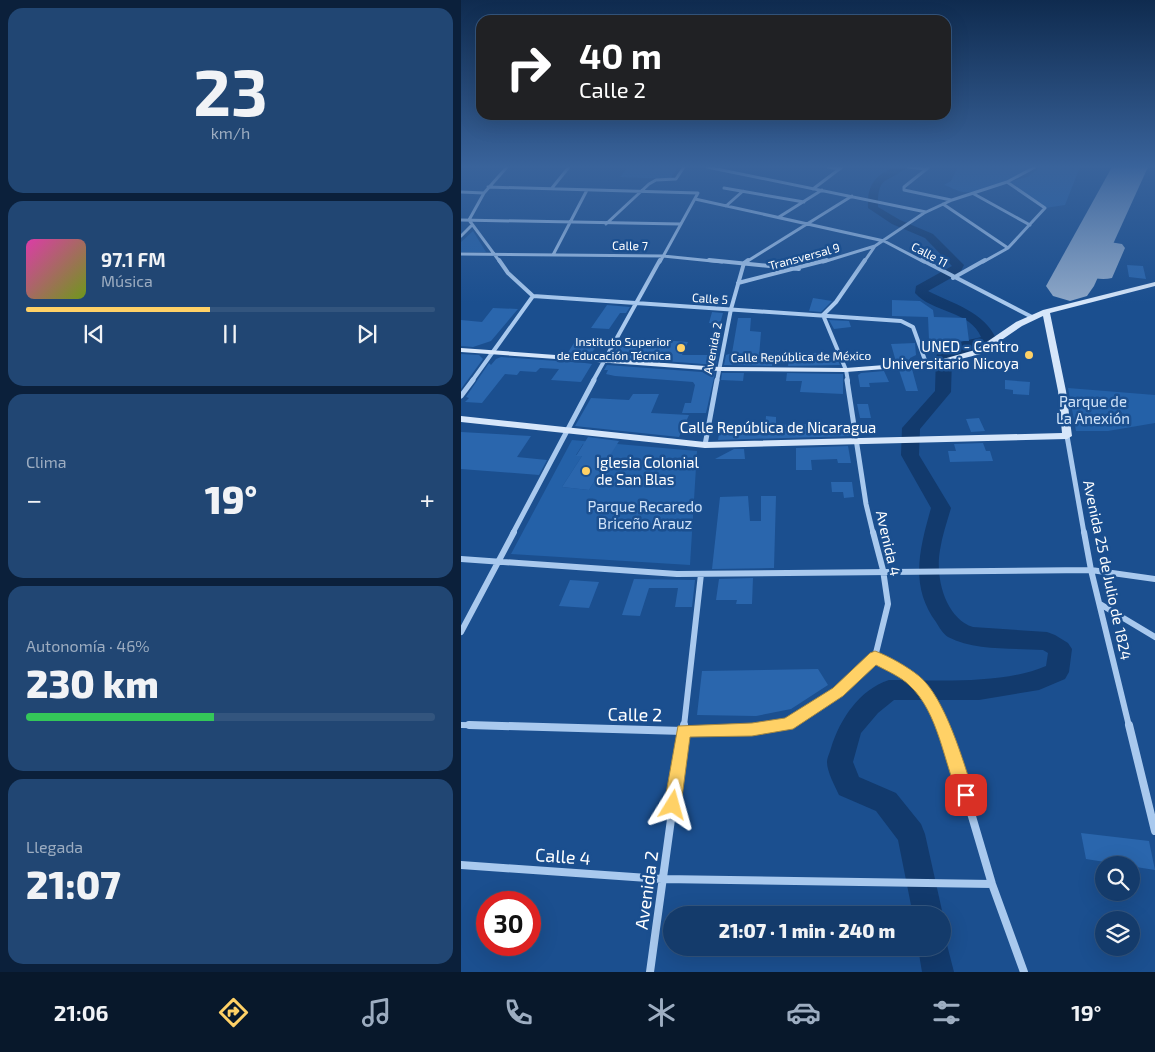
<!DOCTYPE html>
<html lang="es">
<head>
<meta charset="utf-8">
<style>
  :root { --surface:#143b6b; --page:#214673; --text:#f1f3f6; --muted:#9dadc1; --line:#33557e; --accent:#ffd166 }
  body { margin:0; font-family:"Exo 2",sans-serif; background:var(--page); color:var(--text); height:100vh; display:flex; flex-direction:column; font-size:19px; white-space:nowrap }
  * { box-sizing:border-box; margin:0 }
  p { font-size:16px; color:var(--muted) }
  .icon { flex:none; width:28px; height:28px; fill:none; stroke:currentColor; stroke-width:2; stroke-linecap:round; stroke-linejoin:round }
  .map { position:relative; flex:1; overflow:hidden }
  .side { display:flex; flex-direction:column; gap:8px; padding:8px; background:#0b203b; width:461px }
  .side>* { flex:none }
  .banner { position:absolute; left:15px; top:15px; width:475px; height:105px; border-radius:15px; box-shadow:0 5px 20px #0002,0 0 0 1px var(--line); background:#202124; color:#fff; overflow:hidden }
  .tools { position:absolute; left:634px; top:856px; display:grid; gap:10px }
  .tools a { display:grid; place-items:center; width:45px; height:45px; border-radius:50%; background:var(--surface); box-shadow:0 5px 20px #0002,0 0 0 1px var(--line); font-size:25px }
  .speed { position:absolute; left:15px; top:891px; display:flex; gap:10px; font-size:25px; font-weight:700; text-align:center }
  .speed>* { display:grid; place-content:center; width:65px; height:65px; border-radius:50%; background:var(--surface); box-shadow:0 5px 20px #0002,0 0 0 1px var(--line); line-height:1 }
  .speed .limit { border:8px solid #d22; background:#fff; color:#111 }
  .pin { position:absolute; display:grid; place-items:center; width:42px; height:42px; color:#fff; margin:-21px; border-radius:10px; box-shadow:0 2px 8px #0006 }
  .me { position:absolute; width:55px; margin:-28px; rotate:8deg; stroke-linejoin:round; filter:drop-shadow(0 0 4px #0008) }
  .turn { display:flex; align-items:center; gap:18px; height:105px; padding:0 20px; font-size:22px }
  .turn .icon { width:65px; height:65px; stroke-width:2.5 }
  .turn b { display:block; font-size:35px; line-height:42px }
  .big { font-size:38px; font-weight:800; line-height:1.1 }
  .side .card { flex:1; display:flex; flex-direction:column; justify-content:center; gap:8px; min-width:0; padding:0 18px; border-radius:15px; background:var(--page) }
  .side .dial { align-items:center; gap:0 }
  .dial b { font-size:65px; line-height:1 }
  .song { display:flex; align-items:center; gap:15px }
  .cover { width:60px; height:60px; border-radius:8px; background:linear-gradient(135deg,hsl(320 70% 55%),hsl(80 70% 35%)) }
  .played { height:5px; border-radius:2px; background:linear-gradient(90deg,var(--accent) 45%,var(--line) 45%) }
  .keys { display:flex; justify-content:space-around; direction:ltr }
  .heat { display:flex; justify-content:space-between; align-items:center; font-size:28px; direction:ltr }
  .charge { height:8px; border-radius:4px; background:linear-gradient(90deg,#34c759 46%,var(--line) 0) }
  .trip { position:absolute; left:202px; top:906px; width:288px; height:50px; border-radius:25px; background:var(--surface); box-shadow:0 5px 20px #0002,0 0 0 1px var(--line); font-weight:800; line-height:50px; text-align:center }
  .dock { display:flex; height:80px; justify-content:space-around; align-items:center; background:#08182b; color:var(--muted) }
  .dock .icon { width:35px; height:35px }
  .dock .current { color:var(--accent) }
  .dock b { font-size:22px; color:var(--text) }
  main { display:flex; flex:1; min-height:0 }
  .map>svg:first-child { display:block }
  .green { fill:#2461a8; fill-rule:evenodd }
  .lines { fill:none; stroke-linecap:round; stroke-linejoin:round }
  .river { fill:#123a6d; fill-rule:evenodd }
  .taxiway { fill:#8da7c7; fill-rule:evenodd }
  .runway { fill:#8da7c7; fill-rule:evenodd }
  .building { fill:#2a66ad }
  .minor-far4 { stroke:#a9c9ee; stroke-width:3 }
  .minor-far3 { stroke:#a9c9ee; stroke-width:4 }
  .minor-far2 { stroke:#a9c9ee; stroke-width:5 }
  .minor-far1 { stroke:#a9c9ee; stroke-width:6 }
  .minor { stroke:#a9c9ee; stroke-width:8 }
  .secondary { fill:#d6e6fa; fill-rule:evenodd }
  .route { fill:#ffd166; stroke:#a68842 }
  .poi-dot { fill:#ffd166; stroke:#1b4f8f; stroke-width:2 }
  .labels { text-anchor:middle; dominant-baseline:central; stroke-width:5; stroke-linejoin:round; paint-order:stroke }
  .far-street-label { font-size:12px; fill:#fff; stroke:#1b4f8f }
  .far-poi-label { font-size:12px; fill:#fff; stroke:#1b4f8f; text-anchor:end }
  .poi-label { font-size:15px; fill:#fff; stroke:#1b4f8f; text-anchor:end }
  .park-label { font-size:15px; fill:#cfe3fa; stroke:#1b4f8f }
  .street-label { font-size:15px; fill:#fff; stroke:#1b4f8f }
  .near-street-label { font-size:18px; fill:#fff; stroke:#1b4f8f }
</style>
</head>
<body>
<main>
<section class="side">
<div class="card dial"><b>23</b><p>km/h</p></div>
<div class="card">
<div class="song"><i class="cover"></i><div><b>97.1 FM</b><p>Música</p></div></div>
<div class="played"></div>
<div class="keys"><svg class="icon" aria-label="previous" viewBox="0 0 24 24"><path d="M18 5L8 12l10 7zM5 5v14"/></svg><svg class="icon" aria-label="pause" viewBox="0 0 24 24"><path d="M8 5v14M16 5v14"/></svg><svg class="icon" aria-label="next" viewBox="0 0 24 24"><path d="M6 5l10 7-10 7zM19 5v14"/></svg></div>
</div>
<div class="card"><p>Clima</p>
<div class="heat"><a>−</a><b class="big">19°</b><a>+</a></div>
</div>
<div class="card"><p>Autonomía · 46%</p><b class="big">230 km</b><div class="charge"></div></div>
<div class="card"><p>Llegada</p><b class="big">21:07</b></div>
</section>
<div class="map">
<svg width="694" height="972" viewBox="0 0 694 972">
  <rect width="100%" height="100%" fill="#1b4f8f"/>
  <path class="green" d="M167 167H217L209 179 159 177Z
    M497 167H569C558 178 518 195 502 192 496 191 489 187 483 185L490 181Z
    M580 167H619L604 205 584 208 546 182 566 177Z
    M12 231 25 252H0V242Z
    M607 388 694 395V423L647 431H615Z
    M111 440 236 451 229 565 50 554ZM122 444 153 448 128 490 101 487 121 456 115 455Z"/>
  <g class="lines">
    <path class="river" d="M433 167H447C428 183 416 174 417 207L439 220 472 234 503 265 499 273 467 291C491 303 525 313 535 339L533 342 491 358 490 392 459 429 458 455 490 508C486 522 481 536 479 550 474 577 484 618 512 627L586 632 594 635 607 643 611 649 608 672 604 679 578 690 518 700H433L417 713 400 733 392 762 398 777 435 793 460 824 464 834 482 915 481 918V915H452L437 840 415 811 378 795C374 786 366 772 366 762 366 758 369 752 370 748 379 719 398 690 428 680 475 680 541 685 585 666L587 653 582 650C552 648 514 651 487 637 482 634 478 627 475 622 448 585 459 548 470 508L440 455 441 428 474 391 475 356C485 343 506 341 520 337 510 311 470 312 454 293L455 286 491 266 464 238 431 224 407 208C406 186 413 176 433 167Z
      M481 936 484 937 493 972H461L457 948H481Z"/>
    <path class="taxiway" d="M630 239 661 244 664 248 651 278C638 281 623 276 610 273L608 269 610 265 617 263 638 267 645 252 624 248 621 244 624 240Z"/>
    <path class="runway" d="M651 167H687L633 286 626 296 609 301 592 296 585 286Z"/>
  </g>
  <path class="building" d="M666 265 682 266 685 279 668 277Z
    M352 298 371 301 360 312 348 311Z
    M431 300 459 301 472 310 473 317 505 318 508 341 468 340 467 317 431 316Z
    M146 305 169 307 165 313H159L148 329 130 328Z
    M32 308 57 309 30 341 12 347 0 346V320L21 322Z
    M251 312 262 313 259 324 248 323Z
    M277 318H290L289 331 300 332 298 357H312L311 366 263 365 265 355 271 353Z
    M368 320 388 321 390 327 373 329Z
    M190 339 227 342 221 355H257L255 365 150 357 157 346 169 347 172 341 189 342Z
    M113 343 127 344 125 347 134 348 129 356 106 354Z
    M454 343 455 355 449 358V361L435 362 430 344Z
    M328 352 374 354 379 365 327 366Z
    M0 354 18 355 22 359 0 389Z
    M40 357 124 363 131 364 120 382 90 380 98 369 79 368 75 372 59 371 56 375 44 374 21 403 4 402 8 398 5 397 28 363 30 365 35 359Z
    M146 365 254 373 245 413H221L224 403H230L234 385 232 382 154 376 145 374 147 370H143Z
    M451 369 457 391H445L438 370Z
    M423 371 428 382 408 383 409 387H399L397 375 400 373Z
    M261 373H283L282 381 260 380Z
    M326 373 382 374V394L339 392 341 381H325Z
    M544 380 569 382 568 395 552 394V390L544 389Z
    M172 394H198L190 413 228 415 218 437 114 426 130 398 168 400Z
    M396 404H407L410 418H399Z
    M305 416 315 417V425L388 423 390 436 257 440 259 429H304Z
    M518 418 524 431 510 432 505 419Z
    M0 432 70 436 56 457 86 460 78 475 0 469Z
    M127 437 158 441 128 490 101 487 121 456H115Z
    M522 443 525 451H529L532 461 489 462 487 451H495L493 444Z
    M387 446 390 463H377L376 459 350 460 351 470H335V448Z
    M273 449H283L284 459H254Z
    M370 482H391L393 497 383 498 382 492H371Z
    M287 496 289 521H300V496H315L313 568 251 569 259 497Z
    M292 578 291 604H275L276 600H255L258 579Z
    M173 579 234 580 231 607H214L217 588H188L179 616 161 615Z
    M109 580 138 582 128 608 98 606Z
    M357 669 367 685 330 709 295 716 236 715 241 671Z
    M620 833 688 841 694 870 625 859Z"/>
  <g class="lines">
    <path class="minor-far4" d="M246 167 465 212
      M367 167 379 169
      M447 167 465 169
      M468 167 443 187V190L490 200
      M27 187 237 193 199 262
      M91 188 108 167
      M263 188 343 202
      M352 189 381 167
      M0 192 23 193
      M513 194 569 225
      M234 199 423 241 463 262
      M482 204 547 248
      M265 206 282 191
      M318 217 361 190
      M0 220 219 224
      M145 224 188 184 195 180 215 179 223 167
      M0 236 11 225
      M0 254 202 256 261 262
      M92 255 126 190
      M39 262 8 220 23 193 46 167
      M285 262 391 196
      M362 262 414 246 463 213 491 200 546 182 574 167
      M403 262 414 246
      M522 262 547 248 584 208 546 182"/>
    <path class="minor-far3" d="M38 260 47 273 72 296
      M248 260 338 269
      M461 260 571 317
      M492 278 524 260
      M277 283 366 260
      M72 296 440 321 452 327 465 363
      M362 315 385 370 387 381
      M362 315 375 302 404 260
      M11 381 72 296
      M132 381 199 260
      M256 381 270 309 283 263 287 260"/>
    <path class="minor-far2" d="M386 380 405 504 412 533
      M0 396 12 380
      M606 436 623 533
      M244 445 256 380
      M52 533 133 380"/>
    <path class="minor-far1" d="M412 532 422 570 427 604 414 657 453 680 482 726
      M623 532 630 570 668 726
      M0 559 216 574 630 570 694 579
      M639 604 694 637
      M0 632 53 532
      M0 725 54 726
      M223 726 240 574
      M317 726C348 722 391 679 414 657"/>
    <path class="minor" d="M8 725 222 731 291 730 326 725
      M482 725 494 759 531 884 563 972
      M668 725 694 831
      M0 865 201 879 531 884
      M189 972 223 725"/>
    <path class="secondary" d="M694 282V286L589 313 605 391 611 436 606 439 244 448 0 422V416L244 442 601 433 597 391 582 316 561 326 520 354 475 365 385 372 258 371 0 352V348L258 367 385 368 475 361 514 350 555 322 582 310Z"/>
  </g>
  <linearGradient id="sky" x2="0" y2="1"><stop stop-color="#0f2b4f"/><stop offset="0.55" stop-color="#39639b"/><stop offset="1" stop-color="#39639b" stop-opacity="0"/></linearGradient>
  <rect width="694" height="303" fill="url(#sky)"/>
  <path class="route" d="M414 651C428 656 447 667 458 676 484 697 503 763 513 795L511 800 505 803 499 800C483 765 478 712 448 685 440 677 426 671 415 665L382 696 332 729 291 736 229 737 220 805 218 811 212 813 206 811 203 805 217 726 291 723 324 718 372 688 409 653Z"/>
  <g class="poi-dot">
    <circle cx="220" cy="348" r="5"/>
    <circle cx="568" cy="355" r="5"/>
    <circle cx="125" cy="471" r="5"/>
  </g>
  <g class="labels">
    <g class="far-street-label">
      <text transform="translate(169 245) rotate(1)">Calle 7</text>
      <text transform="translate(469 254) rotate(28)">Calle 11</text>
      <text transform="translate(343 256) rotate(-15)">Transversal 9</text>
      <text transform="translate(249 298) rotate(4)">Calle 5</text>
      <text transform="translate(251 348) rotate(-79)">Avenida 2</text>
      <text transform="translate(340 356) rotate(-1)">Calle República de México</text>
    </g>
    <g class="far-poi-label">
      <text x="210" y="341">Instituto Superior<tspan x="210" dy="14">de Educación Técnica</tspan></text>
    </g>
    <g class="poi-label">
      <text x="558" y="346">UNED - Centro<tspan x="558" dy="17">Universitario Nicoya</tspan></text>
      <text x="135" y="462" text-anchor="start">Iglesia Colonial<tspan x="135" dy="17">de San Blas</tspan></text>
    </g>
    <g class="park-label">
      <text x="632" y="401">Parque de<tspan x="632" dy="17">La Anexión</tspan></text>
      <text x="184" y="506">Parque Recaredo<tspan x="184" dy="17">Briceño Arauz</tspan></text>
    </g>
    <g class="street-label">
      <text x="317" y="427">Calle República de Nicaragua</text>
      <text transform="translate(428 543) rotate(77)">Avenida 4</text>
      <text transform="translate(647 570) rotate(78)">Avenida 25 de Julio de 1824</text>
    </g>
    <g class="near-street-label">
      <text transform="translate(174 714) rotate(1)">Calle 2</text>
      <text transform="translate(102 856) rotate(4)">Calle 4</text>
      <text transform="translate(185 890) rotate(-82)">Avenida 2</text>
    </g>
  </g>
</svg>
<div class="tools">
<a><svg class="icon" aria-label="search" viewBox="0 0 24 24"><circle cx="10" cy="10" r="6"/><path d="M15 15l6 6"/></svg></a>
<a><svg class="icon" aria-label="layers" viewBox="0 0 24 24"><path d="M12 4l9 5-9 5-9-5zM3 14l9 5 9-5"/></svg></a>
</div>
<div class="speed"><div class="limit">30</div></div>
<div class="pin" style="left:505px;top:795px;background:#d93025"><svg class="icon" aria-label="arrive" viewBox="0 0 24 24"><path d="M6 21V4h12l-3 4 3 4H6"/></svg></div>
<svg class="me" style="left:212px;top:805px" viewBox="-20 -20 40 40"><path d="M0-17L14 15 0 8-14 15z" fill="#ffd166" stroke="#fff" stroke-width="4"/></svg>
<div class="trip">21:07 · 1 min · 240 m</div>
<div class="banner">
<div class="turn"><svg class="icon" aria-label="right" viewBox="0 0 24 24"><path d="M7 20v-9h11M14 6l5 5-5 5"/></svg><div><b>40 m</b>Calle 2</div></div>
</div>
</div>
</main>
<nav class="dock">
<b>21:06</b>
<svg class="icon current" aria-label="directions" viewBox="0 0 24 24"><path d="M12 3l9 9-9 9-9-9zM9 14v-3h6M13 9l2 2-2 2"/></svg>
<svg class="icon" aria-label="music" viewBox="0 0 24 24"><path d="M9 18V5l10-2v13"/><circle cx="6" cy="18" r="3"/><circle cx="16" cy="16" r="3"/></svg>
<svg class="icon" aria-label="phone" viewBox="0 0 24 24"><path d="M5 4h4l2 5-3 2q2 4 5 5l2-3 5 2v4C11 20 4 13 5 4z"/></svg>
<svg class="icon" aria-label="climate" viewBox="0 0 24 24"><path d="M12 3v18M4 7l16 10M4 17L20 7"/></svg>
<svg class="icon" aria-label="car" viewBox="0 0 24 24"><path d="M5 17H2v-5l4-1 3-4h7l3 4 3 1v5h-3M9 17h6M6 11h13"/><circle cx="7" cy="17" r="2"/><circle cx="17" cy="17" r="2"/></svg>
<svg class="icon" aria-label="filters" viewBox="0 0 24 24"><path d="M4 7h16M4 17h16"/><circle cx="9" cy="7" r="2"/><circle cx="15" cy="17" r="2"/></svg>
<b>19°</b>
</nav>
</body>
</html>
